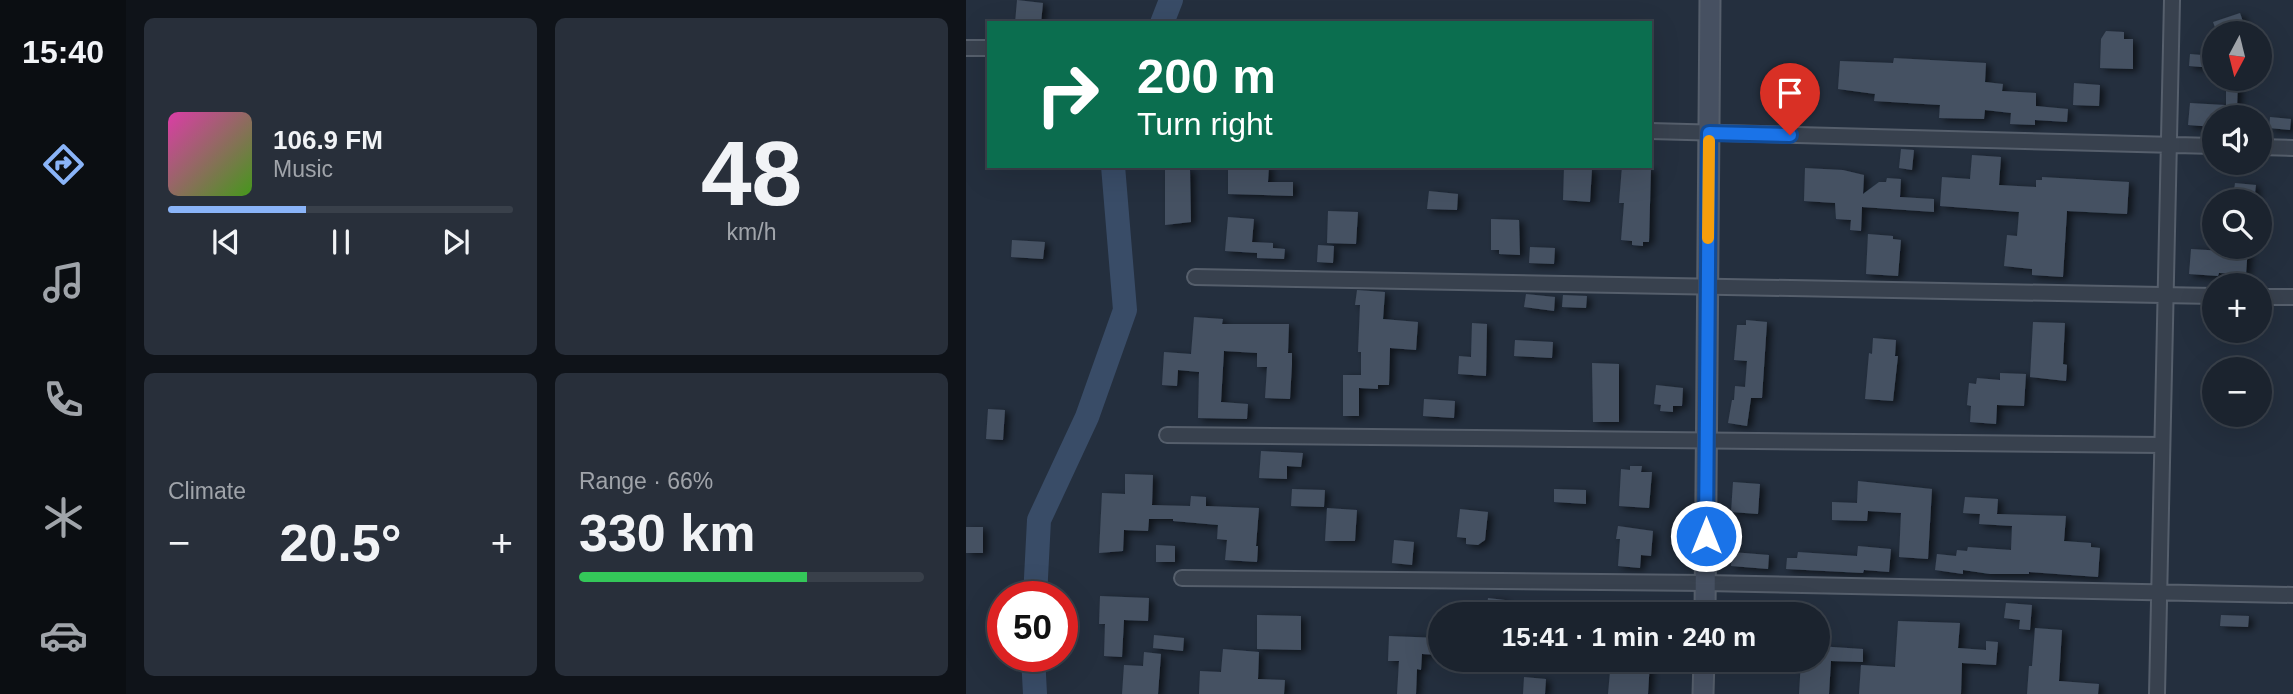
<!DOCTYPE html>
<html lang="en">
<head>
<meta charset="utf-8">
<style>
  :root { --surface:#1b232e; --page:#282f3a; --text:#f1f3f6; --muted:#a0a4aa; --line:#39404a; --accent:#8ab4f8 }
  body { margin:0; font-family:Arial,sans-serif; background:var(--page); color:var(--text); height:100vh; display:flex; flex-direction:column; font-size:26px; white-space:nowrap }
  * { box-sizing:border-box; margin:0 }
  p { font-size:23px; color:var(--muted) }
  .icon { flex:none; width:38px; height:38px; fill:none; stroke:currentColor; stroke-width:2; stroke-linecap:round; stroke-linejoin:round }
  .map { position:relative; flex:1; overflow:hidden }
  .sheet { display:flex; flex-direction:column; gap:18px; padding:18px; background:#0f1319; width:840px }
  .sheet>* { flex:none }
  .banner { position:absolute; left:21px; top:21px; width:665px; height:147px; border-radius:0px; box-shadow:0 7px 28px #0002,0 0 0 2px var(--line); background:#0b6e4f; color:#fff; overflow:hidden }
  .needle { width:46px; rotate:187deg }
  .tools { position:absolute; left:1236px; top:21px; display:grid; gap:14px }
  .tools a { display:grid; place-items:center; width:70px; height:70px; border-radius:50%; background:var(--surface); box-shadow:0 7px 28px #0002,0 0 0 2px var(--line); font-size:35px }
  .speed { position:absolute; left:21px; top:581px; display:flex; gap:14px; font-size:35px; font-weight:700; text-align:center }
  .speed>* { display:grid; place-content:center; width:91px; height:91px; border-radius:50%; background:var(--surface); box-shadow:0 7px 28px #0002,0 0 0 2px var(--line); line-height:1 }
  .speed .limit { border:10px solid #d22; background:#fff; color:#111 }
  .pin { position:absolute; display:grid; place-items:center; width:60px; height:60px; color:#fff; margin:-72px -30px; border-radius:50% 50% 50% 0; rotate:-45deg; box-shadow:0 0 7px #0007 }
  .pin .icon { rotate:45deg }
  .me { position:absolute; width:77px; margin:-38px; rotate:0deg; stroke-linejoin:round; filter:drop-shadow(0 0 5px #0008) }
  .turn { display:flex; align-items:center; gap:24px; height:147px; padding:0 35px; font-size:32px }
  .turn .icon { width:91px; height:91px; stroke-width:2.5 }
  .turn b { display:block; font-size:49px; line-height:60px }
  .big { font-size:52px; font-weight:700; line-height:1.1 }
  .sheet .card { flex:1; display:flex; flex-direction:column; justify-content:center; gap:10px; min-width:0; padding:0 24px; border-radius:10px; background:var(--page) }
  .sheet .dial { align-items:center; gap:0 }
  .dial b { font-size:91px; line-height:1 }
  .song { display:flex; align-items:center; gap:21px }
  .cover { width:84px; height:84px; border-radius:10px; background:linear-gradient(135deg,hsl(320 70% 55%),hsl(100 70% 35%)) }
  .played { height:7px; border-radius:4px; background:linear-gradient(90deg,var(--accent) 40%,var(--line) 40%) }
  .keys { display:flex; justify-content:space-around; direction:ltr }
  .heat { display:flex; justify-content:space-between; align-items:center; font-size:38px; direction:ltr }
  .charge { height:10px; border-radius:5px; background:linear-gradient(90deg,#34c759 66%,var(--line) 0) }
  .sheet .tiles { flex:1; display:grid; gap:18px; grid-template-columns:repeat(2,1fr) }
  .trip { position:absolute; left:462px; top:602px; width:402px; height:70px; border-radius:35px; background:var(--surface); box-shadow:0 7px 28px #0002,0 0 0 2px var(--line); font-weight:700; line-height:70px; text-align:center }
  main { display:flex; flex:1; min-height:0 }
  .menu { display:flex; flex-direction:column; width:126px; justify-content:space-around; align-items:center; background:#0b0e12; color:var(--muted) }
  .menu .icon { width:49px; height:49px }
  .menu .selected { color:var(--accent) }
  .menu b { font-size:32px; color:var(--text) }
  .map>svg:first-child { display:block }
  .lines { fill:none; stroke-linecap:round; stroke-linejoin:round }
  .river { stroke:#394c67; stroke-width:24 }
  .building { fill:#455162; filter:url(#shadow) }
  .street-casing { stroke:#565f6c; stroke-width:18 }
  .secondary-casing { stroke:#565f6c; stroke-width:23 }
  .street { stroke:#38414e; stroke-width:14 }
  .secondary { stroke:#465061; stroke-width:19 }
  .route-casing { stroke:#114b97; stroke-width:18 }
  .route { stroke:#1a73e8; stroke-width:12 }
  .slow { stroke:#f59e0b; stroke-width:12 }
</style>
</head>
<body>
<main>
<nav class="menu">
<b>15:40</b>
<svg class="icon selected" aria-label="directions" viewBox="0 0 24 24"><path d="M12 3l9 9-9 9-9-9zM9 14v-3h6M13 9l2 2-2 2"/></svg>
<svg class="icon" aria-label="music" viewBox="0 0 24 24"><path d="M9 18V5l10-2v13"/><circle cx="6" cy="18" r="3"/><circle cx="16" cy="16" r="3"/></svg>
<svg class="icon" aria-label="phone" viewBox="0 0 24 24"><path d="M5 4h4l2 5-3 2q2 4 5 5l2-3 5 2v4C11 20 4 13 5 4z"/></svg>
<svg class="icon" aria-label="climate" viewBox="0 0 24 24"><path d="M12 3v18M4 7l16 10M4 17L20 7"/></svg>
<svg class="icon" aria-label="car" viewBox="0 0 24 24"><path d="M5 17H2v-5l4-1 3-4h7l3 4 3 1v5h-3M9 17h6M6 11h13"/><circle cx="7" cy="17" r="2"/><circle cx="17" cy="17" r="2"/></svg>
</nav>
<section class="sheet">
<div class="tiles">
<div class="card">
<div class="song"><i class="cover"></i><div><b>106.9 FM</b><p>Music</p></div></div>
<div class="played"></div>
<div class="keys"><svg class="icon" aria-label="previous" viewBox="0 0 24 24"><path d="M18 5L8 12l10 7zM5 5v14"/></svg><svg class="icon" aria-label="pause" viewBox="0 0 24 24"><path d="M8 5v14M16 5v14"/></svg><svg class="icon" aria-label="next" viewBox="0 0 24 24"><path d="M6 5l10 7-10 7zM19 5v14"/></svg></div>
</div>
<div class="card dial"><b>48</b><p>km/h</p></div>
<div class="card"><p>Climate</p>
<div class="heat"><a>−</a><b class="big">20.5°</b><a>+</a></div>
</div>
<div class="card"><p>Range · 66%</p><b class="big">330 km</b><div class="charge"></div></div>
</div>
</section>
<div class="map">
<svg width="1327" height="694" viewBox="0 0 1327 694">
  <defs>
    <filter id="shadow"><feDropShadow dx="4.5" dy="2.5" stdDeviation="3.5" flood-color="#0009"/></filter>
  </defs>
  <rect width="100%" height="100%" fill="#242f3e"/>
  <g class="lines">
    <path class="river" d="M196 23 205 0
      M69 597 73 520 121 417 159 310 147 166
      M67 656 69 694"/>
  </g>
  <path class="building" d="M51 0 77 3 75 23H49Z
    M1274 13 1281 33H1251L1247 22Z
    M1140 31 1158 32V39H1167V69L1134 68 1135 39Z
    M1224 54 1248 56V68L1223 66Z
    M928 58 1020 63 1019 82 1037 84 1036 91 1070 93V106L1102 109 1101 122 1069 120V125L1044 124 1045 113 1019 110 1018 119 973 118 974 105 908 101 909 94 872 89 874 61 927 63Z
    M1257 79H1272L1271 109H1260V88Z
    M1108 83 1134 85 1133 106 1107 105Z
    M1224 103 1259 105 1258 117H1248V127L1222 125Z
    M1304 117 1325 119 1324 130 1303 128Z
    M935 149 948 150 946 170 933 168Z
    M1006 155 1035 157 1033 185 1070 187V180H1076V177L1163 182 1161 214 1101 211 1097 277 1066 275V269L1038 266 1041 235 1051 236 1053 212 974 206 976 177 1004 179Z
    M262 166H303L302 182H327V196L262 194Z
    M656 166 685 168 683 242H677V246L666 245V241L655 240 658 203H653Z
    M598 167 626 169 624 202 597 200Z
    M839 168 877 170 898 175 897 194 913 182H920L921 178 935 179 934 197 968 199V212L896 207 895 231 884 230 885 220 870 219 869 203 838 201Z
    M199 169H224L225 222 199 225Z
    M1269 183 1290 185 1288 201H1259L1260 189 1268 190Z
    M463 191 492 194 491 210 461 209Z
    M362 211 392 212 390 244 361 243Z
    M262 217 288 219 286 242 307 243V248L319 249 318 259 291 258V253L259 251Z
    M525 219 553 220 554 255 533 254V250H525Z
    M902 234 927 236V239L935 240 932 276 900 274Z
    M46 240 79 242 77 259 45 257Z
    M352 245 368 246 367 263 351 262Z
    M564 247 589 248 588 264 563 263Z
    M1258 247H1282L1280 274 1253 273 1252 276 1223 274 1225 249 1258 251Z
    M391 290 419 292 417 319 452 322 450 350 424 348 423 385H412V389L393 388V416H377V375H395V352H392L394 305H389Z
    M560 294 589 297 588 311 558 307Z
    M597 295 621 296 620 308 596 307Z
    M228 317 257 319 256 324H323L322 353H326V364L324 399 299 398 301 367H291V353L258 351 255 402 282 404 281 419 232 418 233 372 212 370 211 386 196 385 198 352 225 354Z
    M780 320 801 322 796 398H785L781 426 762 423 766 400H768L769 386 779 387 781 361 768 360 771 325H780Z
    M1067 322 1099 323 1097 364 1101 365 1100 381 1064 377Z
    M506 323 521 324 520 376 492 374 493 356 505 357Z
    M907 338 930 340 929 356H932L927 401 899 399 903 353 906 354Z
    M549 340 587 342 586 358 548 356Z
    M626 363 653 364V422H627Z
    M1034 373 1060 374 1058 406 1031 405 1030 424 1004 422 1005 406 1001 405 1003 383 1010 384 1011 378 1034 380Z
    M690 385 717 388 716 406H707V412L694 411 695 405 688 404Z
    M458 399 489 401 488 418 457 416Z
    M22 409 39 410 37 440 20 439Z
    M295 451 337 453 335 467 321 466V479L293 478Z
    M664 466H676L675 472H686L683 508 653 506 655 469 664 470Z
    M159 474 187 475 186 505 224 506 225 496 240 497V506L293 508 290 546H292L291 562 259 560 261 540 251 539 252 525 207 521V519H183L182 531 158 530 157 551 133 553 136 493 159 494Z
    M892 481 966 489 962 559 933 557 935 513 902 511 901 521 866 520V502L891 503Z
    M767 482 794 484 792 514 765 512Z
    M326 489 359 490 358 507 325 506Z
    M588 489 620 490V504L588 502Z
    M999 497 1032 499 1031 514 1100 516 1098 541 1125 543V547L1134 548 1132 577 1063 572V574H1024L997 570V574L969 570 971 554 990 556 991 550 1001 551 1002 547 1045 550 1046 526 1013 524 1014 514 997 513Z
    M361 508 391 510 389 541H359Z
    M494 509 522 512 519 540 512 545 500 544V538L491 537Z
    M652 526 687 531 685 556 675 555 674 568 652 566 654 539H650Z
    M0 527H17V553H0Z
    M428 540 448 542 446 565 426 563Z
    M190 545 209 546V562H190Z
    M892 546 925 549 923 572 898 570 897 573 820 569 821 558H831L832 552 891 556Z
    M766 552 803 555 802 569 765 566Z
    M134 596 183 598 182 621 158 620 156 657 138 656 139 624H133Z
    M522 598 539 600 538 614H520Z
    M1040 603 1066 605 1064 630 1053 629 1054 620 1038 618Z
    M291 615 335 616V650L291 649Z
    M1255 615 1283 616 1282 627 1254 626Z
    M932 621 994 623 992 648 1020 650V641L1032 642 1030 665 996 663 995 694H893L895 665 929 667Z
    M1069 628 1096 630 1093 681 1133 684 1132 694H1061L1063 666H1066Z
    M188 635 218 638 217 651 187 648Z
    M423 636 474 638V655L456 654 455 670 451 669 450 694H431L433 661H422Z
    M852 646 897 649V662L865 661 863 694H833L835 660H852Z
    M257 649 293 652 292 679 319 680 318 694H233L234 671 255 672Z
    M178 652 195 654 192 694H156L158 665 177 666Z
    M645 660 684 661 682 694H642Z
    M558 677 580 679 579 694H557Z"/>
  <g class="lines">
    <defs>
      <path id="street" d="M0 48H21
        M684 131 1248 146
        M1293 147 1327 148
        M229 277 1248 296
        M1293 297H1327
        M201 435 1196 445
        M216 578 739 583 1327 595
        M1191 694 1206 0"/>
      <path id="secondary" d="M739 614 744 0
        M737 694 738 660"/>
    </defs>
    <use href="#street" class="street-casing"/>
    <use href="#secondary" class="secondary-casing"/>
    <use href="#street" class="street"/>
    <use href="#secondary" class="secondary"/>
  </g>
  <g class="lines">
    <defs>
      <path id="route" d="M740 536 743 133 824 135"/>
    </defs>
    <use href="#route" class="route-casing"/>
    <use href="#route" class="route"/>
    <path class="slow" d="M742 238 743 141"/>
  </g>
</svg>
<div class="tools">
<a><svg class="needle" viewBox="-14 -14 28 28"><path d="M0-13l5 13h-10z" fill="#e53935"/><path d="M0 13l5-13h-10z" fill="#a0a4aa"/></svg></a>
<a><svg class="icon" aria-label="sound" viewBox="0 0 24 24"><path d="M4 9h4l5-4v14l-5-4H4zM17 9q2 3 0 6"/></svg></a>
<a><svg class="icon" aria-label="search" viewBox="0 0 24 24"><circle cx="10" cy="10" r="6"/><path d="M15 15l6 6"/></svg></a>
<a>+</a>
<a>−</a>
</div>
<div class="speed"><div class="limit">50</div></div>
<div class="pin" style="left:824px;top:135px;background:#d93025"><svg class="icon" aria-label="arrive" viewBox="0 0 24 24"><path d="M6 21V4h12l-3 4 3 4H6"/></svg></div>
<svg class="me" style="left:740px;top:536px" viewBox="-20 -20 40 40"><circle r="17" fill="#1a73e8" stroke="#fff" stroke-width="3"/><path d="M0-11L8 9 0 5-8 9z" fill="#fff"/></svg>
<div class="trip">15:41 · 1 min · 240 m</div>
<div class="banner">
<div class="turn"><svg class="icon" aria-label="right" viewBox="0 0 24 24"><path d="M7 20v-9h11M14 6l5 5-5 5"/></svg><div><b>200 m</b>Turn right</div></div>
</div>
</div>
</main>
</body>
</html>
